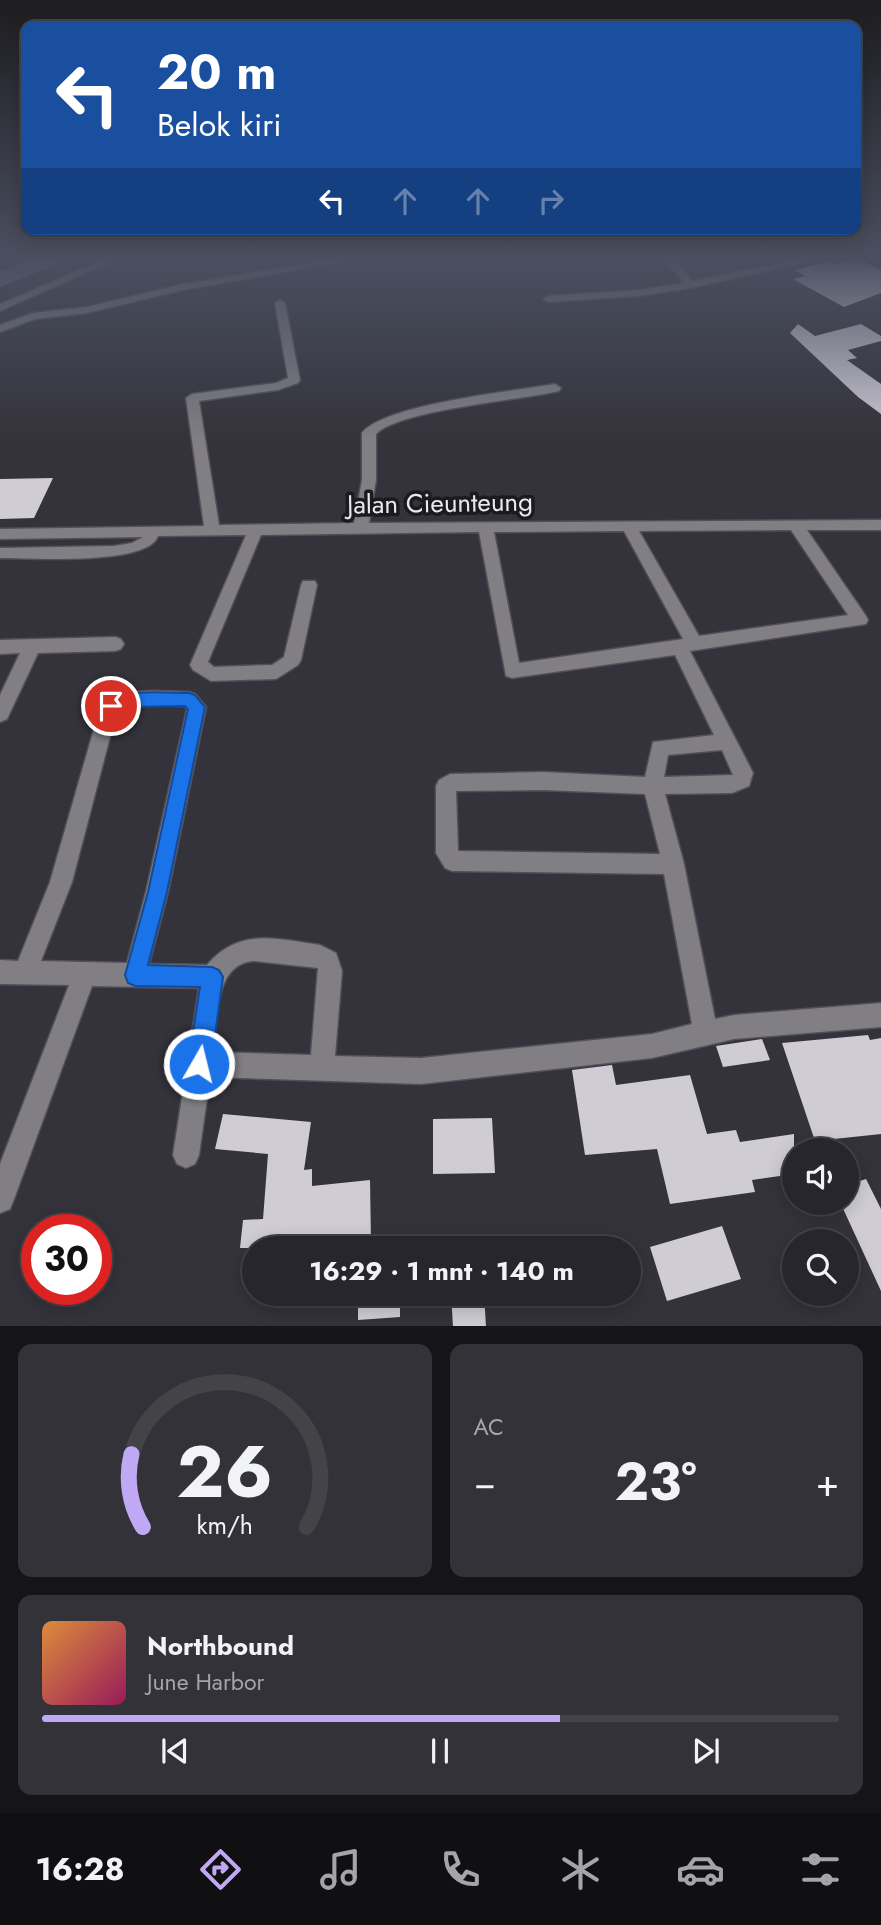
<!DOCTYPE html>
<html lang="id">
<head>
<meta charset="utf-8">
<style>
  :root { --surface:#27262c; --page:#333238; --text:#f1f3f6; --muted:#a4a5a9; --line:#434348; --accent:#c0a8f4 }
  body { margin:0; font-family:Jost,sans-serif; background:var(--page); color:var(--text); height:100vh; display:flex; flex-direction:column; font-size:26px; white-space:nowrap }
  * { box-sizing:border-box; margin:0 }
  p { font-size:23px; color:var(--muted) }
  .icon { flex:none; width:38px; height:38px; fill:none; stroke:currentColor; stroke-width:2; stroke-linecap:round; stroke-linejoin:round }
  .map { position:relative; height:1326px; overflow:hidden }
  .panel { display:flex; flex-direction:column; gap:18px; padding:18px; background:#151518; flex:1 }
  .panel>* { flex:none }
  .banner { position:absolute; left:21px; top:21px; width:840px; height:214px; border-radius:14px; box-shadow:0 4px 18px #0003,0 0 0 2px var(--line); background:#1a4fa0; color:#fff; overflow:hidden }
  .controls { position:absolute; left:782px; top:1138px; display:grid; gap:14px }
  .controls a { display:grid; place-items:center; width:77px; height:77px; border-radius:50%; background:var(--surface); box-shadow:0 4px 18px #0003,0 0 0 2px var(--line); font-size:35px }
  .speed { position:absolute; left:21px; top:1214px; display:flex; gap:14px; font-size:35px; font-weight:700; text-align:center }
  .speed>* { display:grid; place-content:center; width:91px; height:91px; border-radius:50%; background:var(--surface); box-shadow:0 4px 18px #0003,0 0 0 2px var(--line); line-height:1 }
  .speed .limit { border:10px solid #d22; background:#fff; color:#111 }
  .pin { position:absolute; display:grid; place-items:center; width:60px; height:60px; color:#fff; margin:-30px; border:4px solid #fff; border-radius:50%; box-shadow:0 2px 7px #0007 }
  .me { position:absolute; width:77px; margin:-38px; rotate:8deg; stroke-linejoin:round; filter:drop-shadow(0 0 5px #0008) }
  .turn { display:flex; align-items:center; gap:24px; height:147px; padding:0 21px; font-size:32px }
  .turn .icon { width:91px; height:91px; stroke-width:2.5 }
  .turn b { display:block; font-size:49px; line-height:60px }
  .lanes { display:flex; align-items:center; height:66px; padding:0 21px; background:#0003; justify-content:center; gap:35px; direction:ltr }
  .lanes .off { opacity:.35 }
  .big { font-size:52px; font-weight:700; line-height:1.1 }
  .panel .widget { flex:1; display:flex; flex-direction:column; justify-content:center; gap:10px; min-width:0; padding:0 24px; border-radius:14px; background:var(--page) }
  .panel .dial { align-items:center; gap:0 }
  .dial svg { height:182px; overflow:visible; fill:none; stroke:var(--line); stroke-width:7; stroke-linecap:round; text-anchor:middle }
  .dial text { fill:var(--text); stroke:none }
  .song { display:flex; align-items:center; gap:21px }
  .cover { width:84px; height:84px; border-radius:10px; background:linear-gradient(135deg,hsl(30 70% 55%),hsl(330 70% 35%)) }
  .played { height:7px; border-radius:4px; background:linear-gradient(90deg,var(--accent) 65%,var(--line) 65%) }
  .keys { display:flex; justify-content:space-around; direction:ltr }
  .heat { display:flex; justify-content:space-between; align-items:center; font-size:38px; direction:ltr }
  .panel .tiles { flex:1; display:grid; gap:18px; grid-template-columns:1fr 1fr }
  .widget:last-child { grid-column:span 2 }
  .trip { position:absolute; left:242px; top:1236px; width:399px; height:70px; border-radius:35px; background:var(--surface); box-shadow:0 4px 18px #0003,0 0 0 2px var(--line); font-weight:700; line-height:70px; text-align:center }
  .tab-bar { display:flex; height:112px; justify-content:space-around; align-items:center; background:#100f12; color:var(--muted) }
  .tab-bar .icon { width:49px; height:49px }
  .tab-bar .selected { color:var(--accent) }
  .tab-bar b { font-size:32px; color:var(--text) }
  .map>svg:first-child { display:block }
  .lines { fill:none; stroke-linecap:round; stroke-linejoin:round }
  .river { fill:#77679b; fill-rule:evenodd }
  .building { fill:#cfccd6 }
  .minor-casing { stroke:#514f57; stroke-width:3 }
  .minor { fill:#817f84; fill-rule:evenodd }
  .route { fill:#1a73e8; stroke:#114b97; stroke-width:2 }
  .labels { text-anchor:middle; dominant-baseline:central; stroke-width:7; stroke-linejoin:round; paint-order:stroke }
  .street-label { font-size:26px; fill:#eae9ee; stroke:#1b1a1e }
</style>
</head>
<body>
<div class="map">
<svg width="881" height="1327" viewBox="0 0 881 1327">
  <rect width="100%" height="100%" fill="#34323a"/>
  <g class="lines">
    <path class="river" d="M30 259H62L59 264 0 287V271Z"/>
  </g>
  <path class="building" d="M852 259H859L881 270V293L844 307 793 279 805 276 795 270 829 261 835 264Z
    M798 324 815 336 861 324 881 336V341L848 350 857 358 847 360 881 384V414L858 397 790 333Z
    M53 478 34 518 0 519V479Z
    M868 1035 870 1040 881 1038V1134L815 1141 782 1043Z
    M762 1039 770 1060 723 1067 716 1046Z
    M612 1065 616 1085 690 1075 707 1134 736 1130 740 1142 794 1134V1174L752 1180 755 1192 670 1204 657 1149 585 1155 572 1070Z
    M223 1114 311 1122 304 1170 312 1169V1186L370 1180 371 1244 323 1248V1234L259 1239 258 1248H240L243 1220 263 1219 268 1154 215 1149Z
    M492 1118 495 1173 433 1174V1119Z
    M866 1179 881 1209V1291L840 1202H847V1185Z
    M722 1226 741 1279 667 1301 650 1247Z
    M358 1293H400V1317L358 1320Z
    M451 1293H484L486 1327H453Z"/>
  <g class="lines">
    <defs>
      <path id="minor" d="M105 259H118L0 311V304Z
        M338 259H359L183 290 87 313 35 319 0 332V325L33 313 87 307 183 284Z
        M664 259H674L693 281 801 259H819L691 288 639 296 548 302 543 299 548 296 639 290 684 283Z
        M280 300 285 303 300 380 298 383 278 390 199 401 219 525 354 523 362 480V433C385 404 515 391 555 384L561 388 559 391C521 400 399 410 376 434V480L369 523 881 520V530H807L866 616 868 620 866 624 690 651 750 767 753 773 749 786 732 793 665 794 684 864 715 1019 734 1015 881 1003V1027L734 1039 652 1058 421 1084 210 1077 199 1155 195 1164 186 1168 177 1164 173 1155 199 988 92 986 14 1199 10 1209 0 1213V1164L69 985 0 984V960L18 961 50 882 98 715C114 683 159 692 189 692L195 694 206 707 168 892 149 964 207 965C239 927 276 939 320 945L336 953 342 971 335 1056 421 1058 652 1034 692 1024 664 874 452 871 445 868 436 853V786L439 780 450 774 543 772 645 777 653 742 714 735 675 655 512 678 506 676 479 532 261 535 208 662 214 667 272 665 284 657 301 585 303 581H315L317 585 301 660 298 665 276 679 211 681 193 670 190 665 246 535 158 536C148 566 30 558 0 558V548L114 546 132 543 143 537 0 539V529L204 526 186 398 192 394 276 383 288 378 275 303ZM791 530 848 615 699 636 639 531ZM624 531 683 639 519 663 494 532ZM155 705 185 706 187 709 146 892 127 963 41 961 72 882 115 718 127 708ZM722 750 733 775 664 777 668 755ZM543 790 645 794 660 854 458 851 456 791ZM253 961 318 968 311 1055 213 1052C218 1021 213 965 253 961Z
        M115 637 121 639 124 644 121 649 115 651 38 653 7 719 0 722V695L20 653 0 654V640Z"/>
    </defs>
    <use href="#minor" class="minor-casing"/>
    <use href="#minor" class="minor"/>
  </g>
  <linearGradient id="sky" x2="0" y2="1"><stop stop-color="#1d1c20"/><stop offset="0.58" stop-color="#4a4f60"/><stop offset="1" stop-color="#4a4f60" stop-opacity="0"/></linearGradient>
  <rect width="881" height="444" fill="url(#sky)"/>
  <path class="route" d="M189 693 195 695 205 707 167 892 148 965 212 967 219 970 223 977 211 1064 207 1072 199 1075 191 1072 188 1064 200 987 135 986 128 983 125 975 148 892 188 709 185 706 125 707 111 713 106 711 103 706C114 687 168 693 189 693Z"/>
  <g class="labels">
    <g class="street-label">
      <text transform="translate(440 503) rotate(-1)">Jalan Cieunteung</text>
    </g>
  </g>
</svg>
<div class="controls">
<a><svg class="icon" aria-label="sound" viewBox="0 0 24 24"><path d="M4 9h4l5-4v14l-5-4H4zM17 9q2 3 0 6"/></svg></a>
<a><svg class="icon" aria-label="search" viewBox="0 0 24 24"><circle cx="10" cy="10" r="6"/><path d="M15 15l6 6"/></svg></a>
</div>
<div class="speed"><div class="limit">30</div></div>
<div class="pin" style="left:111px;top:706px;background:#d93025"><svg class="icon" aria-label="arrive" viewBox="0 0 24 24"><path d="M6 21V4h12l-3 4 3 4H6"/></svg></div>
<svg class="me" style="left:199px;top:1064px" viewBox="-20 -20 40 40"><circle r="17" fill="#1a73e8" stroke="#fff" stroke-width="3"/><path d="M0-11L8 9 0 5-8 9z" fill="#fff"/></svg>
<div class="trip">16:29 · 1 mnt · 140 m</div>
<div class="banner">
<div class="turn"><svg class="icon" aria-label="left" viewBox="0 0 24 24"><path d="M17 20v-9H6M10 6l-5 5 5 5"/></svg><div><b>20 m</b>Belok kiri</div></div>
<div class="lanes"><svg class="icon" aria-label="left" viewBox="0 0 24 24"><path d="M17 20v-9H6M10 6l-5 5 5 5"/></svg><svg class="icon off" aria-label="ahead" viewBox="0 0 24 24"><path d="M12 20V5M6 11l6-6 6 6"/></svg><svg class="icon off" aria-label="ahead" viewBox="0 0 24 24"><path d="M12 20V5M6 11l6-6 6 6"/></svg><svg class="icon off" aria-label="right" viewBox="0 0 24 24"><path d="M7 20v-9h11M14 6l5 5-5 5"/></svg></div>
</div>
</div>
<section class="panel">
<div class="tiles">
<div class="widget dial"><svg viewBox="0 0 100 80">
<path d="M14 69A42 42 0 1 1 86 69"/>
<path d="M14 69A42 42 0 0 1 9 37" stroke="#c0a8f4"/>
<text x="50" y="56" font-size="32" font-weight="700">26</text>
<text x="50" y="72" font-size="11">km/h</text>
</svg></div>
<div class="widget"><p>AC</p>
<div class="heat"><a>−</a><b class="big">23°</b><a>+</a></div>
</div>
<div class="widget">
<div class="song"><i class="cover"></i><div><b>Northbound</b><p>June Harbor</p></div></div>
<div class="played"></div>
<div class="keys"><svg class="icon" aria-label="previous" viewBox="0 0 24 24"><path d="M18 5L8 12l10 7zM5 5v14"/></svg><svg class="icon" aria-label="pause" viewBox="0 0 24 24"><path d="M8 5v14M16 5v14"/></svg><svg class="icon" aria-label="next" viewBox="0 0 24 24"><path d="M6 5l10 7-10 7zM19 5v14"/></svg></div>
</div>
</div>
</section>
<nav class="tab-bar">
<b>16:28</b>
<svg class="icon selected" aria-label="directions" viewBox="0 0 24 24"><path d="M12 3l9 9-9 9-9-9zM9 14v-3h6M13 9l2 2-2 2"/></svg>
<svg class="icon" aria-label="music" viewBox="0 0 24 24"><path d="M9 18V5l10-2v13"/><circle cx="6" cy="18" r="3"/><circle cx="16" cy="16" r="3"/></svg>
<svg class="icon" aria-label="phone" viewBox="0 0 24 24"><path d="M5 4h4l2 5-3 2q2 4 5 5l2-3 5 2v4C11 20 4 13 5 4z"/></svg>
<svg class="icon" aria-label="climate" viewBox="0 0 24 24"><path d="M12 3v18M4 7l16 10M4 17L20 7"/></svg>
<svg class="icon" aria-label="car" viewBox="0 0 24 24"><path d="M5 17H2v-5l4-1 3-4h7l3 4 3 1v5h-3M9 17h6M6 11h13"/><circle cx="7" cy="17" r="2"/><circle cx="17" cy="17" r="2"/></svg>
<svg class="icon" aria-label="filters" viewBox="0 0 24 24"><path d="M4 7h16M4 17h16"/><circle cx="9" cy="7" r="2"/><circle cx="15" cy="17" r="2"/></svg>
</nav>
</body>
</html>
